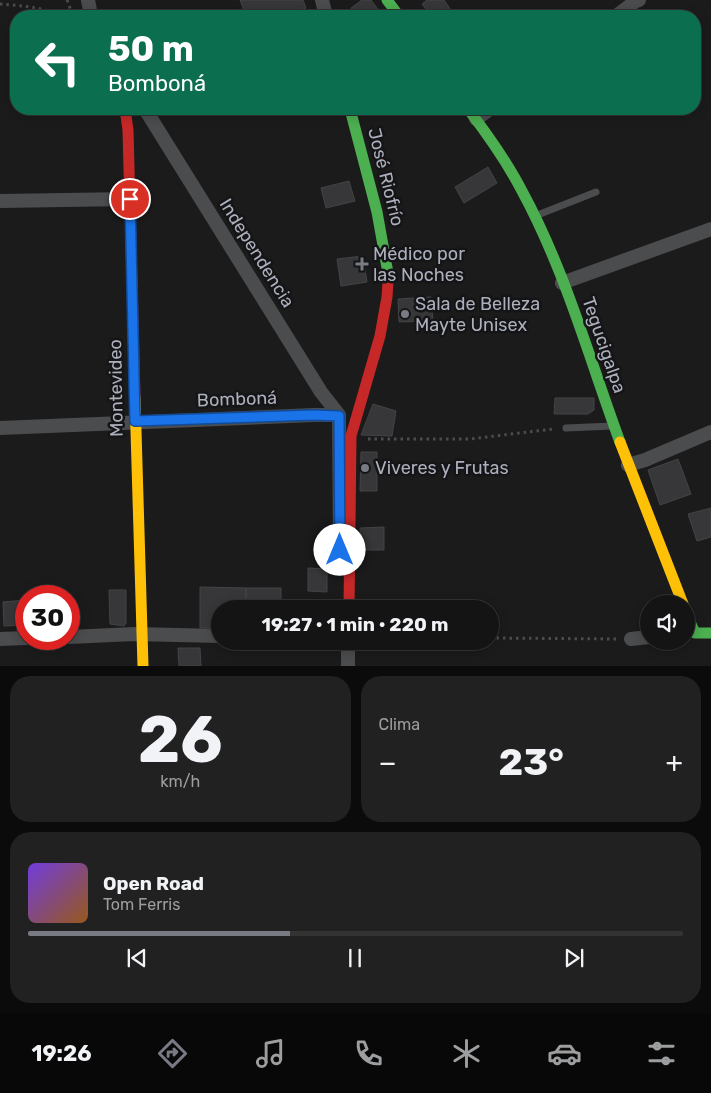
<!DOCTYPE html>
<html lang="es">
<head>
<meta charset="utf-8">
<style>
  :root { --surface:#141414; --page:#212122; --text:#f1f3f6; --muted:#9d9ea0; --line:#333334; --accent:#797b84 }
  body { margin:0; font-family:Rubik,sans-serif; background:var(--page); color:var(--text); height:100vh; display:flex; flex-direction:column; font-size:19px; white-space:nowrap }
  * { box-sizing:border-box; margin:0 }
  p { font-size:16px; color:var(--muted) }
  .icon { flex:none; width:28px; height:28px; fill:none; stroke:currentColor; stroke-width:2; stroke-linecap:round; stroke-linejoin:round }
  .map { position:relative; height:666px; overflow:hidden }
  .drawer { display:flex; flex-direction:column; gap:10px; padding:10px; background:#0b0b0b; flex:1 }
  .drawer>* { flex:none }
  .hud { position:absolute; left:10px; top:10px; width:691px; height:105px; border-radius:20px; box-shadow:0 2px 12px #0003,0 0 0 1px var(--line); background:#0b6e4f; color:#fff; overflow:hidden }
  .controls { position:absolute; left:640px; top:595px; display:grid; gap:10px }
  .controls a { display:grid; place-items:center; width:55px; height:55px; border-radius:50%; background:var(--surface); box-shadow:0 2px 12px #0003,0 0 0 1px var(--line); font-size:25px }
  .speed { position:absolute; left:15px; top:585px; display:flex; gap:10px; font-size:25px; font-weight:700; text-align:center }
  .speed>* { display:grid; place-content:center; width:65px; height:65px; border-radius:50%; background:var(--surface); box-shadow:0 2px 12px #0003,0 0 0 1px var(--line); line-height:1 }
  .speed .limit { border:8px solid #d22; background:#fff; color:#111 }
  .pin { position:absolute; display:grid; place-items:center; width:42px; height:42px; color:#fff; margin:-21px; border:2px solid #fff; border-radius:50%; box-shadow:0 1px 5px #0007 }
  .me { position:absolute; width:55px; margin:-28px; rotate:0deg; stroke-linejoin:round; filter:drop-shadow(0 0 4px #0008) }
  .turn { display:flex; align-items:center; gap:18px; height:105px; padding:0 15px; font-size:22px }
  .turn .icon { width:65px; height:65px; stroke-width:2.5 }
  .turn b { display:block; font-size:35px; line-height:42px }
  .big { font-size:38px; font-weight:700; line-height:1.1 }
  .drawer .card { flex:1; display:flex; flex-direction:column; justify-content:center; gap:8px; min-width:0; padding:0 18px; border-radius:20px; background:var(--page) }
  .drawer .dial { align-items:center; gap:0 }
  .dial b { font-size:65px; line-height:1 }
  .song { display:flex; align-items:center; gap:15px }
  .cover { width:60px; height:60px; border-radius:8px; background:linear-gradient(135deg,hsl(260 70% 55%),hsl(30 70% 35%)) }
  .played { height:5px; border-radius:2px; background:linear-gradient(90deg,var(--accent) 40%,var(--line) 40%) }
  .keys { display:flex; justify-content:space-around; direction:ltr }
  .heat { display:flex; justify-content:space-between; align-items:center; font-size:28px; direction:ltr }
  .drawer .tiles { flex:1; display:grid; gap:10px; grid-template-columns:1fr 1fr }
  .card:last-child { grid-column:span 2 }
  .trip { position:absolute; left:211px; top:600px; width:288px; height:50px; border-radius:25px; background:var(--surface); box-shadow:0 2px 12px #0003,0 0 0 1px var(--line); font-weight:700; line-height:50px; text-align:center }
  .tabs { display:flex; height:80px; justify-content:space-around; align-items:center; background:#080808; color:var(--muted) }
  .tabs .icon { width:35px; height:35px }
  .tabs .active { color:var(--accent) }
  .tabs b { font-size:22px; color:var(--text) }
  .map>svg:first-child { display:block }
  .building { fill:#373739; stroke:#444447 }
  .lines { fill:none; stroke-linecap:round; stroke-linejoin:round }
  .path { stroke:#4c4c50; stroke-width:3; stroke-dasharray:2.5 4; stroke-linecap:butt }
  .lane { stroke:#4b4c4e; stroke-width:7 }
  .street { stroke:#4b4c4e; stroke-width:14 }
  .fast { stroke:#4caf50; stroke-width:11 }
  .slow { stroke:#ffc107; stroke-width:11 }
  .jam { stroke:#c62828; stroke-width:11 }
  .route-casing { stroke:#114b97; stroke-width:12 }
  .route { stroke:#1a73e8; stroke-width:9 }
  .poi-dot { fill:#797b84; stroke:#151517; stroke-width:2 }
  .labels { text-anchor:middle; dominant-baseline:central; stroke-width:5; stroke-linejoin:round; paint-order:stroke }
  .street-label { font-size:18px; fill:#acafbc; stroke:#151517 }
  .poi-label { font-size:18px; fill:#acafbc; stroke:#151517; text-anchor:start }
</style>
</head>
<body>
<div class="map">
<svg width="711" height="666" viewBox="0 0 711 666">
  <rect width="100%" height="100%" fill="#1b1b1b"/>
  <path class="building" d="M240 0H303L306 8 286 16H246Z
    M362 0H371L383 16H357L351 8Z
    M427 0H444L453 13 448 16H431L422 4Z
    M488 167 497 183 464 203 455 187Z
    M349 181 355 201 326 208 321 188Z
    M363 256 367 282 341 286 337 259Z
    M431 297 433 321 399 322 398 299Z
    M555 398H594V410L588 414H554Z
    M373 404 396 411 392 436 361 435Z
    M361 452H377V491H360Z
    M678 459 691 494 660 505 648 470Z
    M711 508V537L697 541 688 514Z
    M384 527V550H361L360 528Z
    M308 568 327 569V592L308 591Z
    M200 587 246 588V609H220V628H200Z
    M246 588H281V609H246Z
    M109 590H126V623L124 626 110 624Z
    M26 600V625L4 626 3 602Z
    M178 648H200L201 666H179Z"/>
  <g class="lines">
    <path class="path" d="M67 0 73 16
      M0 4C19 6 42 6 59 16
      M368 439H470L553 429
      M490 638 618 639"/>
    <path class="lane" d="M535 216 596 192
      M566 428 613 426"/>
    <path class="street" d="M88 0 91 16
      M322 0 326 16
      M616 16 636 1 639 0
      M145 109 321 392 339 415
      M476 119 490 109
      M0 201 129 199
      M562 283 711 229
      M339 415 340 550
      M0 428 314 415H339
      M628 465 645 460 711 432
      M69 637 134 634 220 636
      M0 639 26 638
      M631 639 649 637
      M348 641V666"/>
    <path class="fast" d="M387 0 399 16
      M350 109 377 212 388 273V282
      M468 109C488 135 507 162 522 191 565 270 589 358 620 442
      M686 613 695 633H711"/>
    <path class="slow" d="M135 397 143 666
      M620 442 683 604"/>
    <path class="jam" d="M125 109 128 130 135 397
      M349 609 351 436 380 336 387 297 388 282"/>
  </g>
  <g class="lines">
    <defs>
      <path id="route" d="M130 199 135 421 314 415 339 416 340 550"/>
    </defs>
    <use href="#route" class="route-casing"/>
    <use href="#route" class="route"/>
  </g>
  <g class="poi-dot">
    <path d="M359.5 256.5h5v5h5v5h-5v5h-5v-5h-5v-5h5z"/>
    <circle cx="405" cy="314" r="5"/>
    <circle cx="365" cy="468" r="5"/>
  </g>
  <g class="labels">
    <g class="street-label">
      <text transform="translate(386 177) rotate(76)">José Riofrío</text>
      <text transform="translate(257 253) rotate(58)">Independencia</text>
      <text transform="translate(604 345) rotate(71)">Tegucigalpa</text>
      <text transform="translate(116 388) rotate(-91)">Montevideo</text>
      <text transform="translate(237 399) rotate(-2)">Bomboná</text>
    </g>
    <g class="poi-label">
      <text x="373" y="254">Médico por<tspan x="373" dy="21">las Noches</tspan></text>
      <text x="415" y="304">Sala de Belleza<tspan x="415" dy="21">Mayte Unisex</tspan></text>
      <text x="375" y="468">Viveres y Frutas</text>
    </g>
  </g>
</svg>
<div class="controls">
<a><svg class="icon" aria-label="sound" viewBox="0 0 24 24"><path d="M4 9h4l5-4v14l-5-4H4zM17 9q2 3 0 6"/></svg></a>
</div>
<div class="speed"><div class="limit">30</div></div>
<div class="pin" style="left:130px;top:199px;background:#d93025"><svg class="icon" aria-label="arrive" viewBox="0 0 24 24"><path d="M6 21V4h12l-3 4 3 4H6"/></svg></div>
<svg class="me" style="left:340px;top:550px" viewBox="-20 -20 40 40"><circle r="19" fill="#fff"/><path d="M0-13L10 11 0 6-10 11z" fill="#1a73e8"/></svg>
<div class="trip">19:27 · 1 min · 220 m</div>
<div class="hud">
<div class="turn"><svg class="icon" aria-label="left" viewBox="0 0 24 24"><path d="M17 20v-9H6M10 6l-5 5 5 5"/></svg><div><b>50 m</b>Bomboná</div></div>
</div>
</div>
<section class="drawer">
<div class="tiles">
<div class="card dial"><b>26</b><p>km/h</p></div>
<div class="card"><p>Clima</p>
<div class="heat"><a>−</a><b class="big">23°</b><a>+</a></div>
</div>
<div class="card">
<div class="song"><i class="cover"></i><div><b>Open Road</b><p>Tom Ferris</p></div></div>
<div class="played"></div>
<div class="keys"><svg class="icon" aria-label="previous" viewBox="0 0 24 24"><path d="M18 5L8 12l10 7zM5 5v14"/></svg><svg class="icon" aria-label="pause" viewBox="0 0 24 24"><path d="M8 5v14M16 5v14"/></svg><svg class="icon" aria-label="next" viewBox="0 0 24 24"><path d="M6 5l10 7-10 7zM19 5v14"/></svg></div>
</div>
</div>
</section>
<nav class="tabs">
<b>19:26</b>
<svg class="icon active" aria-label="directions" viewBox="0 0 24 24"><path d="M12 3l9 9-9 9-9-9zM9 14v-3h6M13 9l2 2-2 2"/></svg>
<svg class="icon" aria-label="music" viewBox="0 0 24 24"><path d="M9 18V5l10-2v13"/><circle cx="6" cy="18" r="3"/><circle cx="16" cy="16" r="3"/></svg>
<svg class="icon" aria-label="phone" viewBox="0 0 24 24"><path d="M5 4h4l2 5-3 2q2 4 5 5l2-3 5 2v4C11 20 4 13 5 4z"/></svg>
<svg class="icon" aria-label="climate" viewBox="0 0 24 24"><path d="M12 3v18M4 7l16 10M4 17L20 7"/></svg>
<svg class="icon" aria-label="car" viewBox="0 0 24 24"><path d="M5 17H2v-5l4-1 3-4h7l3 4 3 1v5h-3M9 17h6M6 11h13"/><circle cx="7" cy="17" r="2"/><circle cx="17" cy="17" r="2"/></svg>
<svg class="icon" aria-label="filters" viewBox="0 0 24 24"><path d="M4 7h16M4 17h16"/><circle cx="9" cy="7" r="2"/><circle cx="15" cy="17" r="2"/></svg>
</nav>
</body>
</html>
